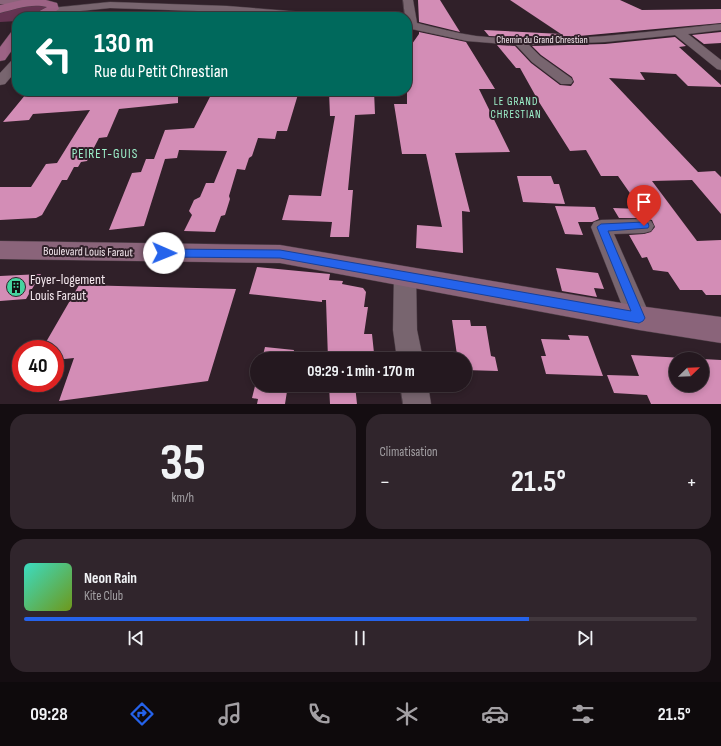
<!DOCTYPE html>
<html lang="fr">
<head>
<meta charset="utf-8">
<style>
  :root { --surface:#24181f; --page:#30252c; --text:#f1f3f6; --muted:#a3a0a4; --line:#41373d; --accent:#2563eb }
  body { margin:0; font-family:"Sofia Sans Condensed",sans-serif; background:var(--page); color:var(--text); height:100vh; display:flex; flex-direction:column; font-size:15px; white-space:nowrap }
  * { box-sizing:border-box; margin:0 }
  p { font-size:13px; color:var(--muted) }
  .icon { flex:none; width:22px; height:22px; fill:none; stroke:currentColor; stroke-width:2; stroke-linecap:round; stroke-linejoin:round }
  .map { position:relative; height:404px; overflow:hidden }
  .drawer { display:flex; flex-direction:column; gap:10px; padding:10px; background:#140d11; flex:1 }
  .drawer>* { flex:none }
  .guide { position:absolute; left:12px; top:12px; width:400px; height:84px; border-radius:16px; box-shadow:0 2px 6px #0003,0 0 0 1px var(--line); background:#00695c; color:#fff; overflow:hidden }
  .needle { width:26px; rotate:67deg }
  .buttons { position:absolute; left:669px; top:352px; display:grid; gap:8px }
  .buttons a { display:grid; place-items:center; width:40px; height:40px; border-radius:50%; background:var(--surface); box-shadow:0 2px 6px #0003,0 0 0 1px var(--line); font-size:20px }
  .speed { position:absolute; left:12px; top:340px; display:flex; gap:8px; font-size:20px; font-weight:700; text-align:center }
  .speed>* { display:grid; place-content:center; width:52px; height:52px; border-radius:50%; background:var(--surface); box-shadow:0 2px 6px #0003,0 0 0 1px var(--line); line-height:1 }
  .speed .limit { border:6px solid #d22; background:#fff; color:#111 }
  .pin { position:absolute; display:grid; place-items:center; width:34px; height:34px; color:#fff; margin:-41px -17px; border-radius:50% 50% 50% 0; rotate:-45deg; box-shadow:0 0 4px #0007 }
  .pin .icon { rotate:45deg }
  .me { position:absolute; width:44px; margin:-22px; rotate:91deg; stroke-linejoin:round; filter:drop-shadow(0 0 3px #0008) }
  .turn { display:flex; align-items:center; gap:14px; height:84px; padding:0 16px; font-size:18px }
  .turn .icon { width:52px; height:52px; stroke-width:2.5 }
  .turn b { display:block; font-size:28px; line-height:34px }
  .big { font-size:30px; font-weight:700; line-height:1.1 }
  .drawer .card { flex:1; display:flex; flex-direction:column; justify-content:center; gap:6px; min-width:0; padding:0 14px; border-radius:16px; background:var(--page) }
  .drawer .dial { align-items:center; gap:0 }
  .dial b { font-size:52px; line-height:1 }
  .song { display:flex; align-items:center; gap:12px }
  .cover { width:48px; height:48px; border-radius:6px; background:linear-gradient(135deg,hsl(170 70% 55%),hsl(80 70% 35%)) }
  .played { height:4px; border-radius:2px; background:linear-gradient(90deg,var(--accent) 75%,var(--line) 75%) }
  .keys { display:flex; justify-content:space-around; direction:ltr }
  .heat { display:flex; justify-content:space-between; align-items:center; font-size:22px; direction:ltr }
  .drawer .tiles { flex:1; display:grid; gap:10px; grid-template-columns:1fr 1fr }
  .card:last-child { grid-column:span 2 }
  .trip { position:absolute; left:250px; top:352px; width:222px; height:40px; border-radius:20px; background:var(--surface); box-shadow:0 2px 6px #0003,0 0 0 1px var(--line); font-weight:700; line-height:40px; text-align:center }
  .tabs { display:flex; height:64px; justify-content:space-around; align-items:center; background:#0e0a0c; color:var(--muted) }
  .tabs .icon { width:28px; height:28px }
  .tabs .current { color:var(--accent) }
  .tabs b { font-size:18px; color:var(--text) }
  .map>svg:first-child { display:block }
  .green { fill:#653452 }
  .building { fill:#d38db6 }
  .lines { fill:none; stroke-linecap:round; stroke-linejoin:round }
  .street-casing { stroke:#4d3f47; stroke-width:1 }
  .secondary-casing { stroke:#4d3f47; stroke-width:1 }
  .primary-casing { stroke:#4d3f47; stroke-width:1 }
  .street { fill:#78656f; fill-rule:evenodd }
  .secondary { fill:#8a647a; fill-rule:evenodd }
  .primary { fill:#9d6385; fill-rule:evenodd }
  .route { fill:#2563eb; stroke:#184099 }
  .labels { text-anchor:middle; dominant-baseline:central; stroke-width:4; stroke-linejoin:round; paint-order:stroke }
  .far-street-label { font-size:10px; fill:#f4e8ee; stroke:#302029 }
  .far-neighbourhood-label { font-size:11px; letter-spacing:1px; fill:#9ef4cd; stroke:#302029 }
  .street-label { font-size:12px; fill:#f4e8ee; stroke:#302029 }
  .neighbourhood-label { font-size:13px; letter-spacing:1px; fill:#9ef4cd; stroke:#302029 }
  .near-poi-label { font-size:14px; fill:#f4e8ee; stroke:#302029; text-anchor:start }
</style>
</head>
<body>
<div class="map">
<svg width="721" height="404" viewBox="0 0 721 404">
  <rect width="100%" height="100%" fill="#302029"/>
  <path class="green" d="M50 4 38 17H17V21L0 22V9Z"/>
  <path class="building" d="M418 0H440L460 32 419 22Z
    M510 0H620L642 10 721 9V23L568 37 537 38 489 36 484 30 561 34Z
    M419 32 466 42 495 89H479L510 152 455 153 470 212 462 211 463 253 416 248 417 225 442 227 426 154H402L394 104H407V51L419 34Z
    M721 32V43L704 44 692 35Z
    M675 37 686 46 679 47 721 85V87L688 86 676 74 640 72 645 80 609 78 698 172 715 171 721 177V214L692 180 652 181 697 241 721 240V295H706L702 290H680L668 272 653 270 647 257 642 258 629 235 644 234 651 232 655 227 652 220 644 218H619L613 208 641 209 618 176H601L586 150 570 151 539 102 520 68H516L497 45 515 46 531 63 560 85 571 86 574 82 572 77 541 55 532 46 605 44Z
    M67 91H178V103L119 109 107 137 99 138 87 161 81 162 78 167H74L67 180H62L42 215 36 218 0 220V187H31L46 164 57 163 90 110 33 114 29 120 3 122 26 94Z
    M213 91H299L287 131H277L275 139 258 138 252 156 249 158 245 170 237 169 229 196 230 199 225 215 221 216 215 232 184 231 192 215 189 211 194 200 200 197 206 183H214L227 151 179 150 177 158 165 159 144 226 109 230 132 173 141 172 146 159H154L165 130 194 128Z
    M329 91H374L375 114 355 115 348 190H353L349 237H330L332 222 282 220 289 195 321 196 335 116H330Z
    M517 176H551L554 184H559L565 204 523 202Z
    M555 206 595 207 599 219 592 222H578L583 235 565 234Z
    M257 267 330 274 329 280 343 281 342 284 363 288 366 292 364 307H368L364 334H372L374 353H370V359H328L326 300H322V302L249 294Z
    M556 268 598 273 604 289 594 288 597 297 562 291Z
    M41 274 26 299 0 301V276Z
    M79 285 236 289 208 381 59 401 74 358 55 360V349H42Z
    M452 320H470L471 326H486L491 356 495 357 498 371 465 370V359H461L460 356 457 355Z
    M568 335 588 336 603 376 546 374 541 356H546L541 339 570 340Z
    M265 347 294 350 292 359H262Z
    M631 355 701 359H676V385H702V359L721 360V404H651L647 395 614 393 607 375 639 376Z
    M257 378V385H288L285 404H257L258 399 252 398Z
    M329 385H355L357 404H330Z"/>
  <g class="lines">
    <defs>
      <path id="street" d="M403 0H413L417 23C437 28 456 33 476 36 557 45 641 32 721 24V30L688 34 721 60V70L717 69 675 35 605 42 529 45 540 56 571 78 573 81 571 84H561L532 62 516 45 467 41 407 28V17H405Z
        M110 2 227 6 327 14 332 17H288L227 12 110 8 51 14 46 11 51 8Z
        M17 58V70L5 84 0 85V73L13 59Z
        M644 219 651 221 654 226 651 231 644 233 614 234 651 318 648 325 639 328 630 325 627 318 591 227 594 222 601 220Z
        M405 267 413 270 416 276 417 330 423 359H397L393 330 394 276 397 270Z
        M400 385H428L431 404H403Z"/>
      <path id="secondary" d="M0 0H25L29 3 27 5 0 4Z
        M0 241 280 245 639 306 721 317V343L639 330 280 263 0 259Z"/>
      <path id="primary" d="M22 0H46L57 3 59 9 47 17H32L34 14 47 7C32 3 15 9 0 13V5Z
        M17 30V43L5 60 0 61V47L12 31Z"/>
    </defs>
    <use href="#street" class="street-casing"/>
    <use href="#secondary" class="secondary-casing"/>
    <use href="#primary" class="primary-casing"/>
    <use href="#street" class="street"/>
    <use href="#secondary" class="secondary"/>
    <use href="#primary" class="primary"/>
  </g>
  <path class="route" d="M644 222 648 223 649 226 648 228 608 231 645 318 643 321 639 323 280 258 164 257 160 255 159 253 160 250 164 249 280 250 631 311 597 227 601 224Z"/>
  <defs>
    <symbol id="building-disc" viewBox="-11 -11 22 22"><circle r="9.5" fill="#45d49f" stroke="#302029"/><path d="M-4-6H4V6H1V3H-1V6H-4ZM-2.5-4.3h1.7v1.8h-1.7ZM.8-4.3h1.7v1.8H.8ZM-2.5-1h1.7V.8h-1.7ZM.8-1h1.7V.8H.8Z" fill="#111"/></symbol>
  </defs>
  <g fill-rule="evenodd">
    <use href="#building-disc" x="5" y="276" width="22" height="22"/>
  </g>
  <g class="labels">
    <g class="far-street-label">
      <text x="542" y="40">Chemin du Grand Chrestian</text>
    </g>
    <g class="far-neighbourhood-label">
      <text x="516" y="101">LE GRAND<tspan x="516" dy="13">CHRESTIAN</tspan></text>
    </g>
    <g class="street-label">
      <text transform="translate(88 252) rotate(1)">Boulevard Louis Faraut</text>
    </g>
    <g class="neighbourhood-label">
      <text x="105" y="154">PEIRET-GUIS</text>
    </g>
    <g class="near-poi-label">
      <text x="30" y="279">Foyer-logement<tspan x="30" dy="16">Louis Faraut</tspan></text>
    </g>
  </g>
</svg>
<div class="buttons">
<a><svg class="needle" viewBox="-14 -14 28 28"><path d="M0-13l5 13h-10z" fill="#e53935"/><path d="M0 13l5-13h-10z" fill="#a3a0a4"/></svg></a>
</div>
<div class="speed"><div class="limit">40</div></div>
<div class="pin" style="left:644px;top:226px;background:#d93025"><svg class="icon" aria-label="arrive" viewBox="0 0 24 24"><path d="M6 21V4h12l-3 4 3 4H6"/></svg></div>
<svg class="me" style="left:164px;top:253px" viewBox="-20 -20 40 40"><circle r="19" fill="#fff"/><path d="M0-13L10 11 0 6-10 11z" fill="#2563eb"/></svg>
<div class="trip">09:29 · 1 min · 170 m</div>
<div class="guide">
<div class="turn"><svg class="icon" aria-label="left" viewBox="0 0 24 24"><path d="M17 20v-9H6M10 6l-5 5 5 5"/></svg><div><b>130 m</b>Rue du Petit Chrestian</div></div>
</div>
</div>
<section class="drawer">
<div class="tiles">
<div class="card dial"><b>35</b><p>km/h</p></div>
<div class="card"><p>Climatisation</p>
<div class="heat"><a>−</a><b class="big">21.5°</b><a>+</a></div>
</div>
<div class="card">
<div class="song"><i class="cover"></i><div><b>Neon Rain</b><p>Kite Club</p></div></div>
<div class="played"></div>
<div class="keys"><svg class="icon" aria-label="previous" viewBox="0 0 24 24"><path d="M18 5L8 12l10 7zM5 5v14"/></svg><svg class="icon" aria-label="pause" viewBox="0 0 24 24"><path d="M8 5v14M16 5v14"/></svg><svg class="icon" aria-label="next" viewBox="0 0 24 24"><path d="M6 5l10 7-10 7zM19 5v14"/></svg></div>
</div>
</div>
</section>
<nav class="tabs">
<b>09:28</b>
<svg class="icon current" aria-label="directions" viewBox="0 0 24 24"><path d="M12 3l9 9-9 9-9-9zM9 14v-3h6M13 9l2 2-2 2"/></svg>
<svg class="icon" aria-label="music" viewBox="0 0 24 24"><path d="M9 18V5l10-2v13"/><circle cx="6" cy="18" r="3"/><circle cx="16" cy="16" r="3"/></svg>
<svg class="icon" aria-label="phone" viewBox="0 0 24 24"><path d="M5 4h4l2 5-3 2q2 4 5 5l2-3 5 2v4C11 20 4 13 5 4z"/></svg>
<svg class="icon" aria-label="climate" viewBox="0 0 24 24"><path d="M12 3v18M4 7l16 10M4 17L20 7"/></svg>
<svg class="icon" aria-label="car" viewBox="0 0 24 24"><path d="M5 17H2v-5l4-1 3-4h7l3 4 3 1v5h-3M9 17h6M6 11h13"/><circle cx="7" cy="17" r="2"/><circle cx="17" cy="17" r="2"/></svg>
<svg class="icon" aria-label="filters" viewBox="0 0 24 24"><path d="M4 7h16M4 17h16"/><circle cx="9" cy="7" r="2"/><circle cx="15" cy="17" r="2"/></svg>
<b>21.5°</b>
</nav>
</body>
</html>
